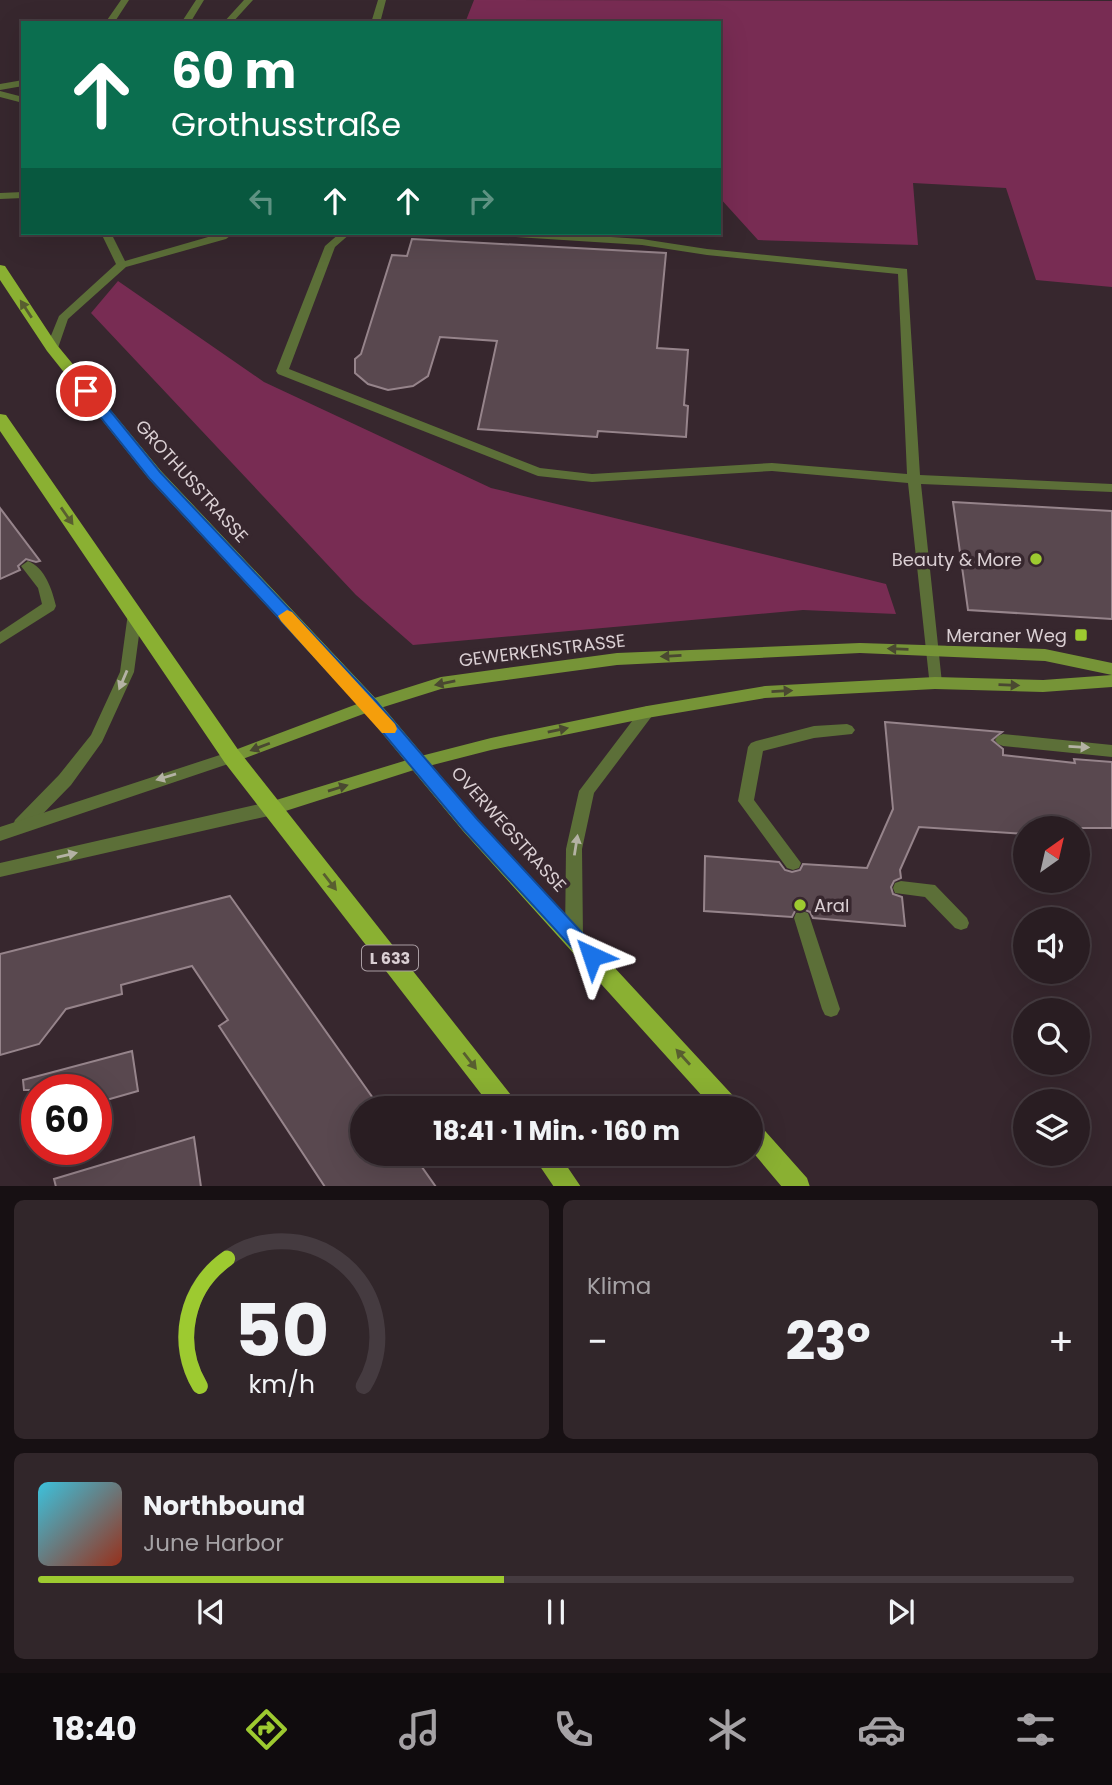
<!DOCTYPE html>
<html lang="de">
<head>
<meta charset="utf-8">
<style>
  :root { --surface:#291d22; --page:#31262a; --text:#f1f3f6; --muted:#a5a2a5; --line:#453b40; --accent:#9dca30 }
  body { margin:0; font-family:Poppins,sans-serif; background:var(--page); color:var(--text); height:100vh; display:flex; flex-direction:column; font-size:26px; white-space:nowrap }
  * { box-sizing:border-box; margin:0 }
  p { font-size:23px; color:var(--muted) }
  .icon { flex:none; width:38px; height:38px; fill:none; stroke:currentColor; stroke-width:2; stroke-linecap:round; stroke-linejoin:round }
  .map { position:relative; height:1186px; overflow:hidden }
  .details { display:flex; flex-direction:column; gap:14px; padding:14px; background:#171013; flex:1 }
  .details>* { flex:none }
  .top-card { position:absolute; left:21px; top:21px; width:700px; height:214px; border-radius:0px; box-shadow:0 7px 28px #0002,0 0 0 2px var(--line); background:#0b6e4f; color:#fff; overflow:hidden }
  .needle { width:46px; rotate:34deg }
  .tools { position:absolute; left:1013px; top:816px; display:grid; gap:14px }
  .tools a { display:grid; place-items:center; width:77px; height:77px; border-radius:50%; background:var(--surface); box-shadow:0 7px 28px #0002,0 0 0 2px var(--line); font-size:35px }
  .speed { position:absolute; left:21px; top:1074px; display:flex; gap:14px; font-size:35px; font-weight:700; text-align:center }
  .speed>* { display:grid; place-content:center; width:91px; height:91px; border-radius:50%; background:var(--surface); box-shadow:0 7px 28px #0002,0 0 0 2px var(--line); line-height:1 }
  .speed .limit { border:10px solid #d22; background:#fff; color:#111 }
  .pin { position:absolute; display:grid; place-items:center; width:60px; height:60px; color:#fff; margin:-30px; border:4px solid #fff; border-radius:50%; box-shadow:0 2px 7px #0007 }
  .me { position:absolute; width:77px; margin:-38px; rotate:318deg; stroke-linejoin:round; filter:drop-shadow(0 0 5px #0008) }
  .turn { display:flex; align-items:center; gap:24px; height:147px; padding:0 35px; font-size:32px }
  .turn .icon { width:91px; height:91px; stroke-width:2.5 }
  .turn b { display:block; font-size:49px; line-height:60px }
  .lanes { display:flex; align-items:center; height:66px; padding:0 35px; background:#0003; justify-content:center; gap:35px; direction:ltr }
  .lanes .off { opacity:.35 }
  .big { font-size:52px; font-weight:700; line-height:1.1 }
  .details .card { flex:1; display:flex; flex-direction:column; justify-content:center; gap:10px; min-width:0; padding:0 24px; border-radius:10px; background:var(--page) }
  .details .dial { align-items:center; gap:0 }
  .dial svg { height:182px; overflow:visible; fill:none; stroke:var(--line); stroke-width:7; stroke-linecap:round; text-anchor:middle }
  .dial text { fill:var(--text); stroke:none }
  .song { display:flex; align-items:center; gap:21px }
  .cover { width:84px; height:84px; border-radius:10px; background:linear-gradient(135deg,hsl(190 70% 55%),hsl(10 70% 35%)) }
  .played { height:7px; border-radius:4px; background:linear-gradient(90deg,var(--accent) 45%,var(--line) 45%) }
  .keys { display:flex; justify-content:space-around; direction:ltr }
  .heat { display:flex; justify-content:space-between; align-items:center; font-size:38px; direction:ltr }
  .details .tiles { flex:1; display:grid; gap:14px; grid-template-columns:1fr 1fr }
  .card:last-child { grid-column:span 2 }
  .trip { position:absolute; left:350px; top:1096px; width:413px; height:70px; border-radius:35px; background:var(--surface); box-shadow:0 7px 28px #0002,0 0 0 2px var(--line); font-weight:700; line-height:70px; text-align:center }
  .dock { display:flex; height:112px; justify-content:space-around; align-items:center; background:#100c0e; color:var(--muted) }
  .dock .icon { width:49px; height:49px }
  .dock .current { color:var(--accent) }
  .dock b { font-size:32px; color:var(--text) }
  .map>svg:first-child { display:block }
  .green { fill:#782c53 }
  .building { fill:#59484f; stroke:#96848b; stroke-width:2 }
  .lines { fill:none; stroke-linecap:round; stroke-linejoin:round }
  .lane { fill:#5c6f38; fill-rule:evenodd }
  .street { fill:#5c6f38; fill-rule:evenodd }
  .secondary { fill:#769437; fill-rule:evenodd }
  .primary { fill:#8ab032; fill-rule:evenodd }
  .oneway { fill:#585e30 }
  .oneway2 { fill:#4a4831 }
  .oneway3 { fill:#b4b2a4 }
  .route { fill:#1a73e8; stroke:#114b97; stroke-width:2 }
  .slow { fill:#f59e0b }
  .poi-dot { fill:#9dca30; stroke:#37272e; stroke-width:2.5 }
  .labels { text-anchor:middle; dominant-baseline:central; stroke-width:7; stroke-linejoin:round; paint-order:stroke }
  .shield { fill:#37272e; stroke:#a99da2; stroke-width:2 }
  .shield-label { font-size:16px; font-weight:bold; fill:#dacfd3 }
  .street-label { font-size:18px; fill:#dacfd3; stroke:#37272e }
  .poi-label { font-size:18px; fill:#dacfd3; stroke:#37272e; text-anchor:end }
</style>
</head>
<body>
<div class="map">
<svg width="1112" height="1187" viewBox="0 0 1112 1187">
  <rect width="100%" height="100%" fill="#37272e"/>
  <path class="green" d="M474 0 1112 1V287L1036 280 1006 188 913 183 918 245 758 240 719 197V23H465Z
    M118 281 264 382 491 488 886 584 896 614 803 610 413 645 356 595 91 313Z"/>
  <path class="building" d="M412 239 666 253 657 348 688 350 684 405 688 406 686 437 598 431 597 437 478 429 497 341 440 337 428 376 413 386 388 390 368 384 355 373V359L361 354 392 255 407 256Z
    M953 502 1112 511V619L968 610Z
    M0 508 40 561 36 562 26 559 18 566 20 570 0 579Z
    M885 722 1002 732 992 740 1003 749V755L1075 763 1074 759 1112 762V828H1026V834L919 827 900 870 901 878 894 881 891 887 893 894 902 897 905 926 813 918 810 912 803 909 795 911 792 917 704 911 705 856 779 862 785 870 792 872 800 870 803 864 867 868 893 809Z
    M230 896 380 1108H362V1153H412L436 1187H325L219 1026 228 1020 192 966 121 985 122 994 66 1009 39 1044 0 1055V954Z
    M132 1051 138 1091 96 1103V1090H24L23 1080Z
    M194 1137 201 1187H56L54 1179Z"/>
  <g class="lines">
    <path class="lane" d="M121 0H129L114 23H105Z
      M196 0H204L190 23H181Z
      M244 0H253L232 23H223Z
      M378 0H386L380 23H371Z
      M23 80V86L0 90V84Z
      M0 91 23 97V103L0 97Z
      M23 192V198L0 199V193Z
      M101 233H111L125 261 222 233H234L226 239 126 267 68 319 58 348 52 352 48 351 46 348 59 316 116 264Z
      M340 233H351L335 247 289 369 540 468 592 474 772 463 907 474 898 274 707 255 642 245 502 236 497 233H549L642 239 707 249 907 269 920 475 1112 484V492L921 484 942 683 940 687H930L908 483 772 471 592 482 538 476 278 374 276 371 325 246Z
      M28 561C45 568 52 589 56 606L54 610 0 644V632L42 604 38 588 21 566Z
      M135 608 142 613 134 672 102 742 71 785 27 830 21 832 15 830 13 825 15 820 59 775 91 735 120 672 128 613Z
      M847 724 852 726 855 730 852 734 814 738 763 751 754 800 801 863 799 868 793 870 787 868 738 801 748 747 751 743 756 741 814 726Z
      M1003 734 1112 745V757L1003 746 998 744 995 740 998 736Z
      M901 881 935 885 967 918 969 923 967 928 961 930 955 928 925 897 895 893 893 888 895 883Z
      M802 911 808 913 810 918 840 1009 837 1015 831 1017 825 1015 822 1009 794 918 796 913Z"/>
    <path class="street" d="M647 706 652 708 655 712 652 716 594 793 582 849 583 937 580 942 574 945 568 942 565 937 566 849 579 791 642 708Z
      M232 751 237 753 240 757 237 761 0 841V827Z
      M273 801 279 803 281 808 279 813 273 815 0 877V863Z"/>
    <path class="secondary" d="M860 643 1045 649 1112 663V675L1045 661 860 653 617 665 441 689 374 710 232 763 227 761 224 757 227 753 365 701 441 677 617 653Z
      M1112 675V687L1043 692 935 689 765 698 647 718 491 750 417 769 273 815 267 813 265 808 267 803 273 801 417 757 491 738 647 706 765 686 935 677 1043 680Z"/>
    <path class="primary" d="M0 265 5 266 57 345 161 471 377 700 477 819 737 1100 740 1108H713L463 831 363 710 149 479 47 351 0 280Z
      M0 414 6 415 239 751 515 1100 518 1108H492L225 763 0 431Z
      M751 1121 759 1124 807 1178 810 1187H782L751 1150Z
      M531 1153H558L581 1187H554Z"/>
  </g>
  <defs><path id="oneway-solid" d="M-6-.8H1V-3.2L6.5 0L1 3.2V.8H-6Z" transform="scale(1.75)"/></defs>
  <g class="oneway">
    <use href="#oneway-solid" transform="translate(26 309) rotate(-123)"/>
    <use href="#oneway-solid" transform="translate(67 516) rotate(55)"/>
    <use href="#oneway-solid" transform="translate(330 882) rotate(52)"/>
    <use href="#oneway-solid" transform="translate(683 1057) rotate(-132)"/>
    <use href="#oneway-solid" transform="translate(470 1061) rotate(52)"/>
  </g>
  <g class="oneway2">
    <use href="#oneway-solid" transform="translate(898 649) rotate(-178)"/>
    <use href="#oneway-solid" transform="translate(671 656) rotate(177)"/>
    <use href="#oneway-solid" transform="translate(445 683) rotate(169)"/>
    <use href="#oneway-solid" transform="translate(1009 685) rotate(2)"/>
    <use href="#oneway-solid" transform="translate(782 691) rotate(-3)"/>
    <use href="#oneway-solid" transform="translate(558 730) rotate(-12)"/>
    <use href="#oneway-solid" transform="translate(260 747) rotate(159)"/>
    <use href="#oneway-solid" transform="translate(338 788) rotate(-17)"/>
  </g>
  <g class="oneway3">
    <use href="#oneway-solid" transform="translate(123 680) rotate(113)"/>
    <use href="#oneway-solid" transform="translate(1079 747) rotate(3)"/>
    <use href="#oneway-solid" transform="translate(166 777) rotate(163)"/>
    <use href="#oneway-solid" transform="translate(576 845) rotate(-81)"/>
    <use href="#oneway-solid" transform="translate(67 855) rotate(-13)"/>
  </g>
  <path class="route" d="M86 386 91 387 160 472 376 701 477 819 598 950 601 956 598 962 592 965 585 962 464 830 364 710 150 479 82 394V387Z"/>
  <path class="slow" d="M287 610 292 612 395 724 397 729 395 733H382L281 621 278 616Z"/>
  <g class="poi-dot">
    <circle cx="1036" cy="559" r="7"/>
    <rect x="1074" y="628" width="14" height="14" rx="3.5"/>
    <circle cx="800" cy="905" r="7"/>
  </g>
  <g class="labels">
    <rect class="shield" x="362" y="945.5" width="56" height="25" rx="5"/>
    <g class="shield-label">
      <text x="390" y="958">L 633</text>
    </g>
    <g class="street-label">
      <text transform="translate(192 481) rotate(48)">GROTHUSSTRASSE</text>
      <text transform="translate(542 650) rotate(-7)">GEWERKENSTRASSE</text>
      <text transform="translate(509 829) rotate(48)">OVERWEGSTRASSE</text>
    </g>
    <g class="poi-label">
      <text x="1022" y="559">Beauty &amp; More</text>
      <text x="1067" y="635">Meraner Weg</text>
      <text x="814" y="905" text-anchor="start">Aral</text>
    </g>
  </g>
</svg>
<div class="tools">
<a><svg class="needle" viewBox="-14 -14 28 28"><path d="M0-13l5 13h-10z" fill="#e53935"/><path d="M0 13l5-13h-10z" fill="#a5a2a5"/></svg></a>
<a><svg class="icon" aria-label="sound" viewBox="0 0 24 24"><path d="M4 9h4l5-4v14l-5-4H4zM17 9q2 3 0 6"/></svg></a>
<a><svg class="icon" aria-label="search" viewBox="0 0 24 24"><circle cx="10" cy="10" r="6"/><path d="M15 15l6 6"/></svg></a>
<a><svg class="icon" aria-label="layers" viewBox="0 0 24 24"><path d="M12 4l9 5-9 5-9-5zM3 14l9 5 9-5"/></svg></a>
</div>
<div class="speed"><div class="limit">60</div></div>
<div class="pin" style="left:86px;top:391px;background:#d93025"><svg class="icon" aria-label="arrive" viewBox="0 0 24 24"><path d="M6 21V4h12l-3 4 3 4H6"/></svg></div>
<svg class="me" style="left:592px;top:956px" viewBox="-20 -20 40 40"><path d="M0-17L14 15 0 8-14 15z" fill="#1a73e8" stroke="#fff" stroke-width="4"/></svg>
<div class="trip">18:41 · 1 Min. · 160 m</div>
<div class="top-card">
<div class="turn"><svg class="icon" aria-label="ahead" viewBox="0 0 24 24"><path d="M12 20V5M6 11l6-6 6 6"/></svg><div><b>60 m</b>Grothusstraße</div></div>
<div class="lanes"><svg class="icon off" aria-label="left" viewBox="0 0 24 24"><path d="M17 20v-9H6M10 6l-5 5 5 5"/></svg><svg class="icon" aria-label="ahead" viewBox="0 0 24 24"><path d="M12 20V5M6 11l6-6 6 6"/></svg><svg class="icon" aria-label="ahead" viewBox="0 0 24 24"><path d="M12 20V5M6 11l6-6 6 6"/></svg><svg class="icon off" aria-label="right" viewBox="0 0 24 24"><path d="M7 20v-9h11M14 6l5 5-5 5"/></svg></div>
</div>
</div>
<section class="details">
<div class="tiles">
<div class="card dial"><svg viewBox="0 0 100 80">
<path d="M14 69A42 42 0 1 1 86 69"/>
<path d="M14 69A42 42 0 0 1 26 13" stroke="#9dca30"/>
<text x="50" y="56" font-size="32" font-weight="700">50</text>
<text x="50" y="72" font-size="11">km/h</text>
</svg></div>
<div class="card"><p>Klima</p>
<div class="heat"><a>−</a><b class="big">23°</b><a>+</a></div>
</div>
<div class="card">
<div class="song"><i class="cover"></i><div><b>Northbound</b><p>June Harbor</p></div></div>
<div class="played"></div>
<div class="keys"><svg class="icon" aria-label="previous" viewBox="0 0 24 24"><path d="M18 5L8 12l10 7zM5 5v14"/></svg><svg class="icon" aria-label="pause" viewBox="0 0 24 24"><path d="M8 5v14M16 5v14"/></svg><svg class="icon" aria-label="next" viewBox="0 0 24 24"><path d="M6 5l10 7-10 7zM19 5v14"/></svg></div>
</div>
</div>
</section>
<nav class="dock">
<b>18:40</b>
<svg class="icon current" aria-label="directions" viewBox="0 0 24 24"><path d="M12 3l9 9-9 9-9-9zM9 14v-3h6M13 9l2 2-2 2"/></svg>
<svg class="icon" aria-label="music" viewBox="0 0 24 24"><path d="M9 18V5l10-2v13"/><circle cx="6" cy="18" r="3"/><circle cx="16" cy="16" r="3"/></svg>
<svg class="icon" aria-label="phone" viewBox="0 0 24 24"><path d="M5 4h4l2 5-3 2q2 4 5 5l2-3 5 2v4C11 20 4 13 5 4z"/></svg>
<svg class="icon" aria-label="climate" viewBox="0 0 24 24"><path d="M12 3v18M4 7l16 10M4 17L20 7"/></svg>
<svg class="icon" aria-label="car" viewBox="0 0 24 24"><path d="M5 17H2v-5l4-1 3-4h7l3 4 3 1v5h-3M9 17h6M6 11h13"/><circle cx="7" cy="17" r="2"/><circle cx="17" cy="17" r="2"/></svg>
<svg class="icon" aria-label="filters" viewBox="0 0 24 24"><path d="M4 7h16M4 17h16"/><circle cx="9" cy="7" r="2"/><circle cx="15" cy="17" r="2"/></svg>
</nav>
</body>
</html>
